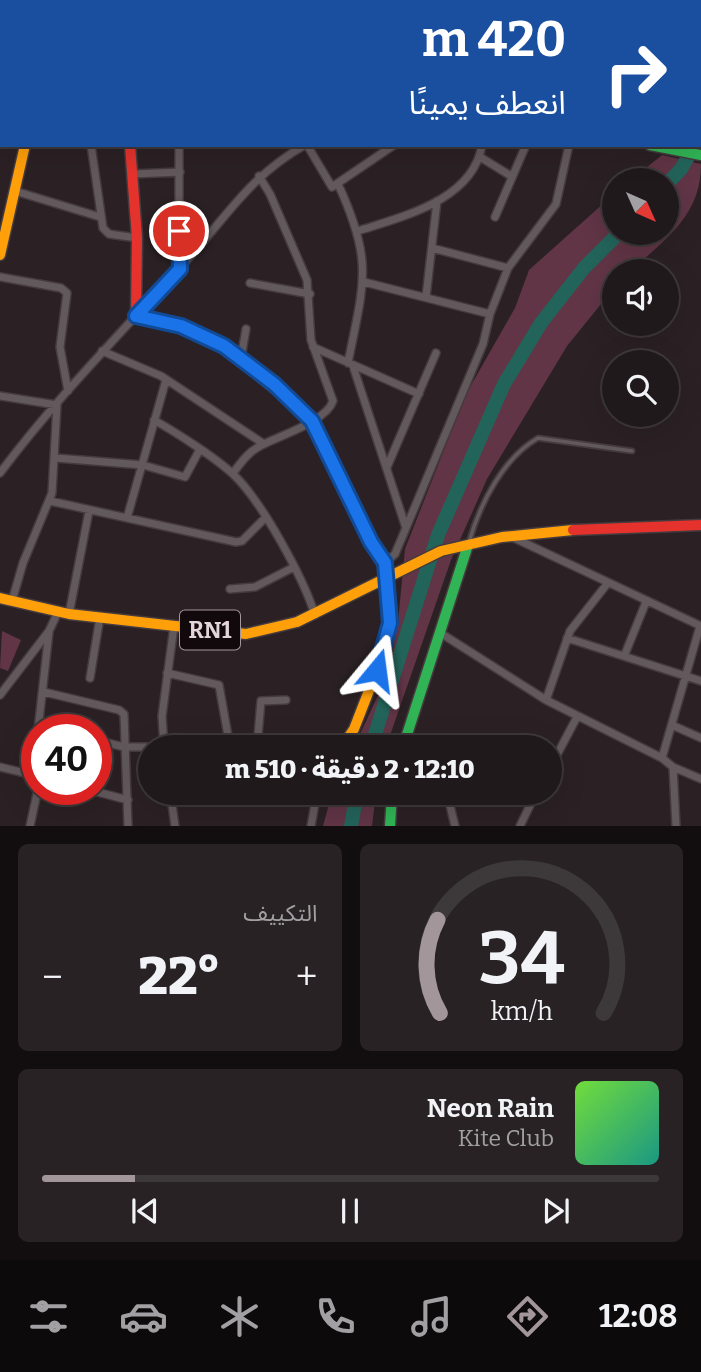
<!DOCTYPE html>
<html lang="ar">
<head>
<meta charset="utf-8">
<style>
  :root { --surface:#20191b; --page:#282224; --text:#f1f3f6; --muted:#a2a0a3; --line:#3d383a; --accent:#a3969a }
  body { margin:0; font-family:Bitter,"Noto Sans Arabic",serif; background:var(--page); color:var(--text); direction:rtl; height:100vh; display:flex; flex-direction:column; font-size:26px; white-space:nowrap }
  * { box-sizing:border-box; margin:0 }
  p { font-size:23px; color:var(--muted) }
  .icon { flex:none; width:38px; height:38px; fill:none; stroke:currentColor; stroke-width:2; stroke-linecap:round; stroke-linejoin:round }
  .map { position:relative; height:826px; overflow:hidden; direction:ltr }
  .drawer { display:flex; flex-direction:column; gap:18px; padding:18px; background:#120e0f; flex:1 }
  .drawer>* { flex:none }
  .top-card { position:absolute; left:0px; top:0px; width:702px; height:147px; box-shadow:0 7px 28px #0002,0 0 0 2px var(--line); direction:rtl; background:#1a4fa0; color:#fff; overflow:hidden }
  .needle { width:46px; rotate:135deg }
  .tools { position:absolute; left:602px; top:168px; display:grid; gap:14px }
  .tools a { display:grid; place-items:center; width:77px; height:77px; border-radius:50%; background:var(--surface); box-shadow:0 7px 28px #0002,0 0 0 2px var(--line); font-size:35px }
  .speed { position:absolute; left:21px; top:714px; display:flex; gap:14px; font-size:35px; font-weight:700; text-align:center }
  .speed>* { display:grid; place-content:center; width:91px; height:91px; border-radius:50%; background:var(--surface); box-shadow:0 7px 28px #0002,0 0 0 2px var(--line); line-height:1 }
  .speed .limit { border:10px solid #d22; background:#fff; color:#111 }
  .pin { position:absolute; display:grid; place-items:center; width:60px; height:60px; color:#fff; margin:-30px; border:4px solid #fff; border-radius:50%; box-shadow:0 2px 7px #0007 }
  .me { position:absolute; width:77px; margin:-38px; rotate:16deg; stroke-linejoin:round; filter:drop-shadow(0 0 5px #0008) }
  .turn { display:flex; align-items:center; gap:24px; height:147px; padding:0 21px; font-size:32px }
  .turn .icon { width:91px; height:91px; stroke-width:2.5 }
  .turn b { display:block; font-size:49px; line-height:60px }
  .big { font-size:52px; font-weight:800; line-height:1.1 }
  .drawer .widget { flex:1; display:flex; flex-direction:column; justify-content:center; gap:10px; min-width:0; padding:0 24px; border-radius:10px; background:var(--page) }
  .drawer .dial { align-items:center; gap:0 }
  .dial svg { height:182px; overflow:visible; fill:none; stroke:var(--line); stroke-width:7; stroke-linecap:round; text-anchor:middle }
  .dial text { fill:var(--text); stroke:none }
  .song { display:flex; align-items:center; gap:21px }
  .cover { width:84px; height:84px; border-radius:10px; background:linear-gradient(135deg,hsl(100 70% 55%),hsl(170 70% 35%)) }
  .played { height:7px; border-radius:4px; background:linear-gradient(90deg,var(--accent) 15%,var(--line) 15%) }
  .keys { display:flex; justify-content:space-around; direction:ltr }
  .heat { display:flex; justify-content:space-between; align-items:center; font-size:38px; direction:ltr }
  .drawer .tiles { flex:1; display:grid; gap:18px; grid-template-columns:1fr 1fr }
  .widget:last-child { grid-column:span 2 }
  .trip { position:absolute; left:138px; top:735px; width:424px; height:70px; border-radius:35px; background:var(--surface); box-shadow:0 7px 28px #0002,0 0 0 2px var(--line); font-weight:800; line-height:70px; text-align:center; direction:rtl }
  .tabs { display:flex; height:112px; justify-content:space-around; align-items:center; background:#0d0a0b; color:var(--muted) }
  .tabs .icon { width:49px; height:49px }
  .tabs .active { color:var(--accent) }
  .tabs b { font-size:32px; color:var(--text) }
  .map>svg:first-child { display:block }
  .green { fill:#613546 }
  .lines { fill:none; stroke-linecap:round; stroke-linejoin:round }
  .river { stroke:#23645a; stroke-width:14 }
  .lane-casing { stroke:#453b3f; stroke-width:7 }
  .street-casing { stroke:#453b3f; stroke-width:10 }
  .fast-casing { stroke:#453b3f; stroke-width:13 }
  .slow-casing { stroke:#453b3f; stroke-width:13 }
  .jam-casing { stroke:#453b3f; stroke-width:13 }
  .lane { stroke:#62595c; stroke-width:3.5 }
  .street { stroke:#62595c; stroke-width:7 }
  .fast { stroke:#30b455; stroke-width:10 }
  .slow { stroke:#ff9f0a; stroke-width:10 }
  .jam { stroke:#e5322d; stroke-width:10 }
  .route-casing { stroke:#114b97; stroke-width:18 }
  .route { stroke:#1a73e8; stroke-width:12 }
  .labels { text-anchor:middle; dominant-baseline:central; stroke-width:7; stroke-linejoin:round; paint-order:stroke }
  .shield { fill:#12090c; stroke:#a4989c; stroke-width:2 }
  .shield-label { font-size:23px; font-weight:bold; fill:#e3d5da }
</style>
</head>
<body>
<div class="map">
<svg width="701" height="826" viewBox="0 0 701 826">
  <rect width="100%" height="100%" fill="#2b2124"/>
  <path class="green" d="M662 155 701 164C701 216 666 238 631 271H614V288L567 346 487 479 451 560 386 747H354L388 674 398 622 405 549 466 394 515 308 529 270 614 194V233H667V180H631Z
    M2 631 21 640 8 671 0 668Z
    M332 793H376L372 826H323Z"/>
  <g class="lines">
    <path class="river" d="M667 184 681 169 695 145
      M371 747 438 535 504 384 541 323 584 268 619 233
      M351 826 357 793"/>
    <defs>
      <path id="lane" d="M469 542C480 504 503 458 538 438L632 451"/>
      <path id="street" d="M83 0 85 2
        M204 0 205 2
        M491 2 494 0
        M660 2 661 0
        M0 50H2
        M91 145 103 228 109 234 137 238
        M179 145V269
        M307 145 332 187 394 145
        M480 157 511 176
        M133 174 180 172
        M338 184C374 262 364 282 348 363
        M15 191 100 217
        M495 217 526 145
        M358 231C404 216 473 200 482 145
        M432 248 508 268
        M0 277 61 288 67 293 60 347 68 391
        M364 282 490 314
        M250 283 310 294
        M426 297 437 201
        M313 347 419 394
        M102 351 161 376 264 444
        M241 358 246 329
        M353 366 406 528 395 554 385 563
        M0 396 57 405 52 493 23 563 12 601
        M154 420C177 433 216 458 234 475 262 502 303 577 315 615
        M56 458 143 465 185 477 199 451
        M387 467 436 353
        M0 473C57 397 124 330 187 260 228 215 250 176 305 145
        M233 473C240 464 248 452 260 446 278 436 326 422 333 401L311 340 307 280 270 194 259 176
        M50 501 236 542 242 541 266 517
        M127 518 166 380
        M406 528 483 344 490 314 508 268 556 204 569 145
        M512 537 701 626
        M230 589 255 587 294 567
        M69 614 89 511
        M442 634 546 700 662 758 673 767 701 779
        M567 638 701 681
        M625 654 646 602
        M167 673 219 685 230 747
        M90 678 100 617
        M44 692 119 710 124 714 128 826
        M0 695 49 631 58 612
        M546 700 570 631 607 584
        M39 726 54 730
        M674 726 701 738
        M38 730 49 632
        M409 736 425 747
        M96 740 124 747H150
        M164 747 162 716 174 626
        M257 747 261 701 286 700
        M662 758 700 626
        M0 767 37 776
        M673 767 676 826
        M550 768 577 717
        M27 774 37 734
        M86 789 128 800
        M247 793 315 799
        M447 793 455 826
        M30 826 38 789
        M175 826 171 797 176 793
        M311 826 317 793
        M520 826 536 793"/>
      <path id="fast" d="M650 145 701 155
        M403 747 468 545
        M390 826 392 793"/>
      <path id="slow" d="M405 0 407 2
        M0 255 25 145
        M262 378 308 416 342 478 371 542 385 563 390 623 377 670 354 729 342 747
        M0 598 69 614 246 634 297 622 441 551 502 537 573 530"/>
      <path id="jam" d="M47 0V2
        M130 145 137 238 136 316C195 329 216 339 262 378
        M573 530 701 525"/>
    </defs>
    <use href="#lane" class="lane-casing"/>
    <use href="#street" class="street-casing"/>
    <use href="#fast" class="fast-casing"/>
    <use href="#slow" class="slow-casing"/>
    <use href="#jam" class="jam-casing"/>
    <use href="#lane" class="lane"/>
    <use href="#street" class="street"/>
    <use href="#fast" class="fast"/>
    <use href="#slow" class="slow"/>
    <use href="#jam" class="jam"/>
  </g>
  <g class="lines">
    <defs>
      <path id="route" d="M179 231 180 269 136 316 181 326 224 346 274 384 312 421 371 542 385 563 390 623 377 670"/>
    </defs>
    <use href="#route" class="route-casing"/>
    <use href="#route" class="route"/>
  </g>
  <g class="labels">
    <rect class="shield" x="180" y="610.5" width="60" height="39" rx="5"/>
    <g class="shield-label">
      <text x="210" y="630">RN1</text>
    </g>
  </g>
</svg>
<div class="tools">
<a><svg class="needle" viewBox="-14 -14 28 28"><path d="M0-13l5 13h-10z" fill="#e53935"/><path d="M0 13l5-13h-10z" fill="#a2a0a3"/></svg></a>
<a><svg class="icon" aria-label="sound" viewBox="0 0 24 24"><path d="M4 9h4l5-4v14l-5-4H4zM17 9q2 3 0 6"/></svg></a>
<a><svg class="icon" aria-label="search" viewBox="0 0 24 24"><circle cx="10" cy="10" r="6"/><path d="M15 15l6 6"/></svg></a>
</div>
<div class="speed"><div class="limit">40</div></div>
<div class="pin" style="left:179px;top:231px;background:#d93025"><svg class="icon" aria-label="arrive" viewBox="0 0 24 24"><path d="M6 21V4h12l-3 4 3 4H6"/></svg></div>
<svg class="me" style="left:377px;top:670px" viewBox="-20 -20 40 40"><path d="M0-17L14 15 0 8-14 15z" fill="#1a73e8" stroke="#fff" stroke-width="4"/></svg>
<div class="trip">12:10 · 2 دقيقة · 510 m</div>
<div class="top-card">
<div class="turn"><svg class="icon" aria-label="right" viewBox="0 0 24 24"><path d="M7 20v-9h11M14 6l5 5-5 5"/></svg><div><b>420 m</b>انعطف يمينًا</div></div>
</div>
</div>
<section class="drawer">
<div class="tiles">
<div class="widget dial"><svg viewBox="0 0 100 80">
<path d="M14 69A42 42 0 1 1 86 69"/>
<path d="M14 69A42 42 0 0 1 13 28" stroke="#a3969a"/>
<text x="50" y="56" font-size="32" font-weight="700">34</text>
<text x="50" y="72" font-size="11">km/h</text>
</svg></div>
<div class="widget"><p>التكييف</p>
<div class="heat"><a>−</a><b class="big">22°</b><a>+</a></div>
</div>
<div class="widget">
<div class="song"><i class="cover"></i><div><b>Neon Rain</b><p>Kite Club</p></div></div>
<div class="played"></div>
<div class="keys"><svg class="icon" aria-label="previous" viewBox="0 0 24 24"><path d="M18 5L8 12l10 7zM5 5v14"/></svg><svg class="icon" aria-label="pause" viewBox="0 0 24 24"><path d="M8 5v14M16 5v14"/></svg><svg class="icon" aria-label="next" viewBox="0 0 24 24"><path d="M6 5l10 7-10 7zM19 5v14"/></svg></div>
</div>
</div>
</section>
<nav class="tabs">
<b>12:08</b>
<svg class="icon active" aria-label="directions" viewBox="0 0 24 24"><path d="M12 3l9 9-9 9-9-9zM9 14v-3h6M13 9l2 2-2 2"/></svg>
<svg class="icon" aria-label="music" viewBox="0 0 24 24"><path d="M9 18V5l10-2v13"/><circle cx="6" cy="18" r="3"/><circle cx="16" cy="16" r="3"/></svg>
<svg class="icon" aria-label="phone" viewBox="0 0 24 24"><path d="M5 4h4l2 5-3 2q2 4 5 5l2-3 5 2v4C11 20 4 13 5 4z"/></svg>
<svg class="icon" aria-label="climate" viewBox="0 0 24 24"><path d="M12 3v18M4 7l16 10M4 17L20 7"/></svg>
<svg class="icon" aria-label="car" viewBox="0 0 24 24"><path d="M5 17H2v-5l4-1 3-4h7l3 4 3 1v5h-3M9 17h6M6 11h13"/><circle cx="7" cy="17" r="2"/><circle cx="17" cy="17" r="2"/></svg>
<svg class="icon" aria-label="filters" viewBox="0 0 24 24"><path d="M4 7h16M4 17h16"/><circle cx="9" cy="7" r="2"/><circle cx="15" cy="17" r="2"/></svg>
</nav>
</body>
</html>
